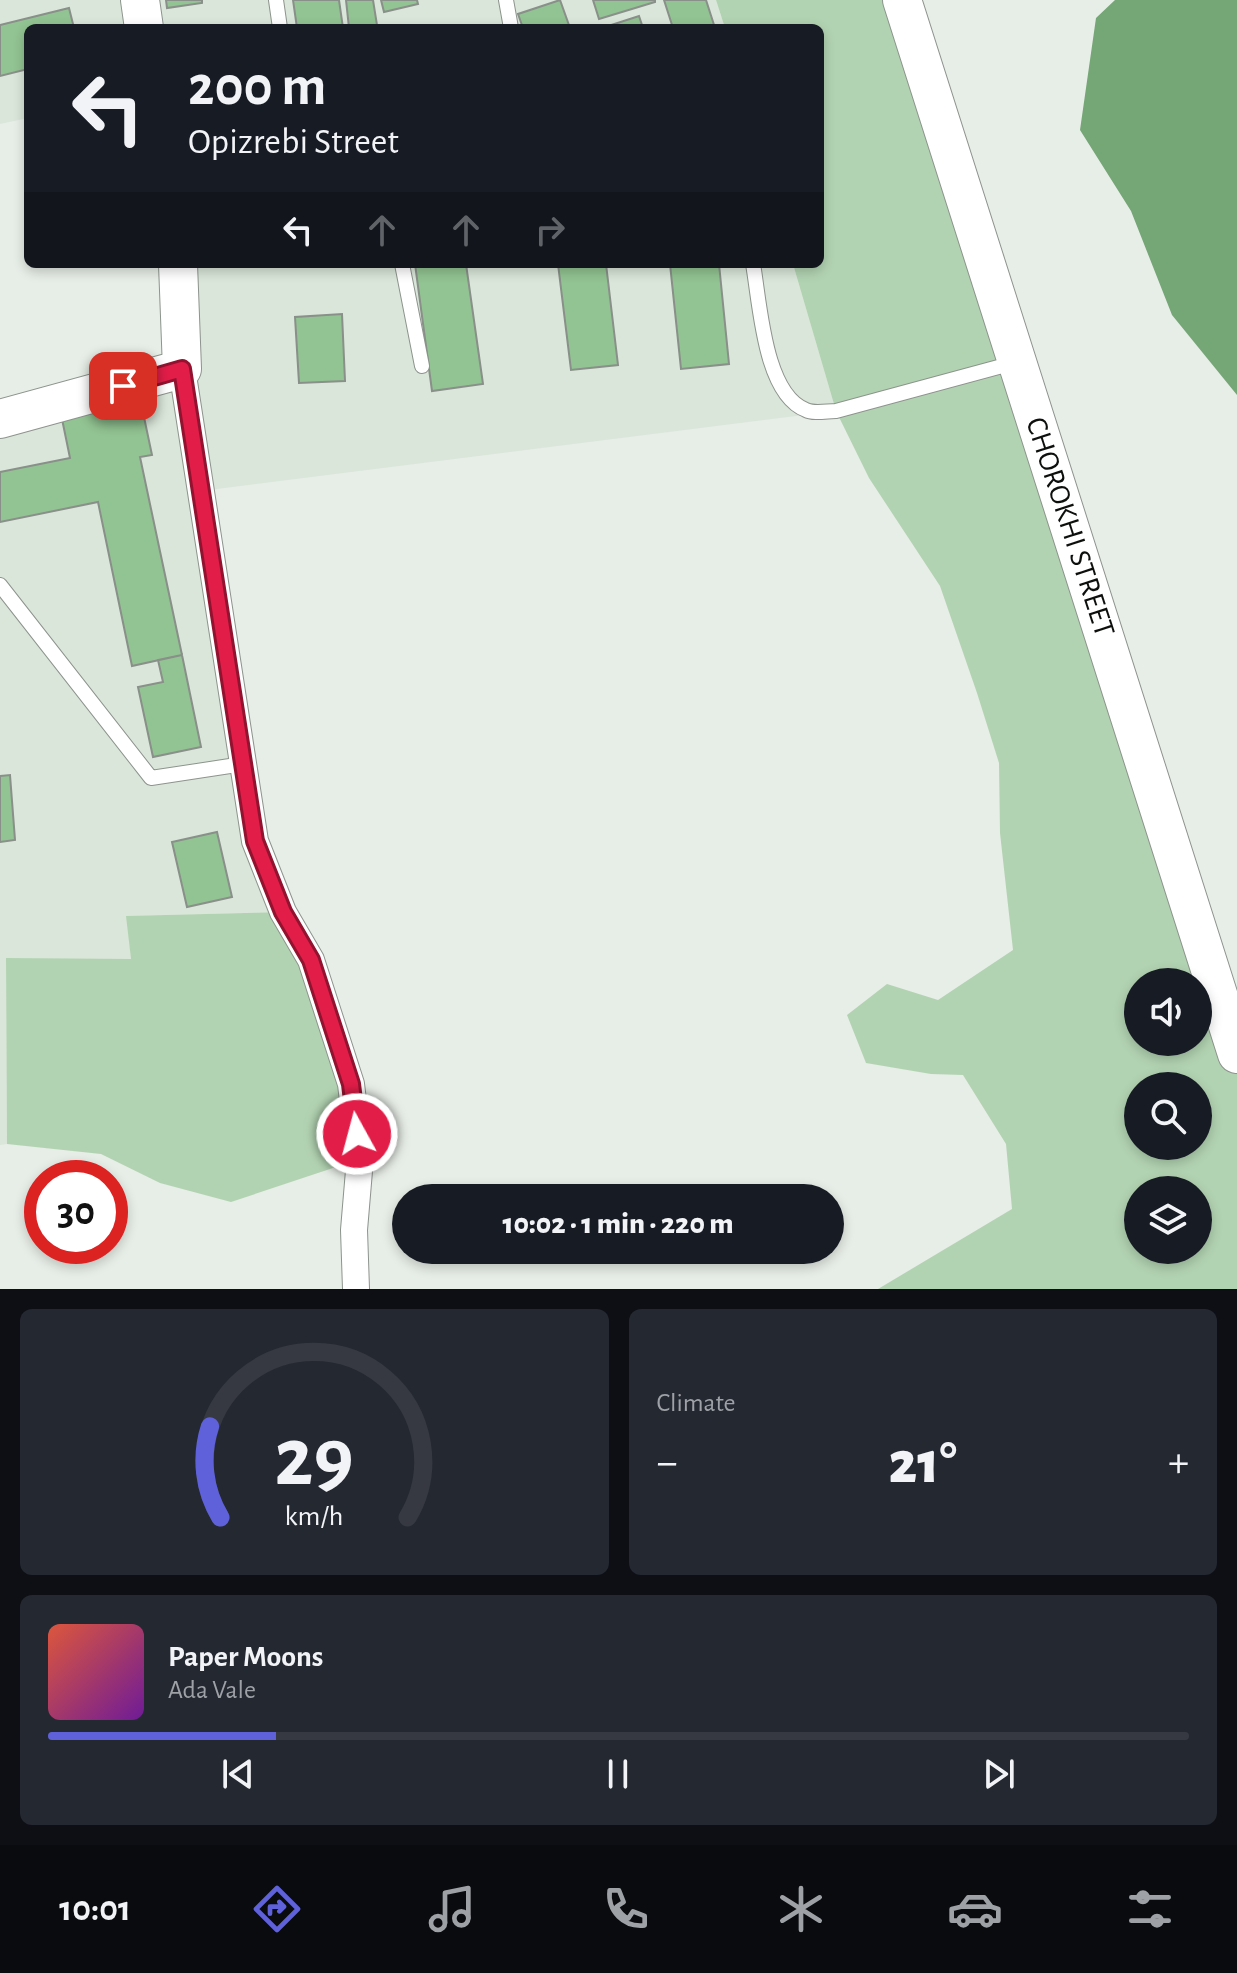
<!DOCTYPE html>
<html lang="en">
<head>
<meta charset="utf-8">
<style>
  :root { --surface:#171b24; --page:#242831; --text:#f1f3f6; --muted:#9ea1a6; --line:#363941; --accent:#5e61d9 }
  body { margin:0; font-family:"Alegreya Sans",sans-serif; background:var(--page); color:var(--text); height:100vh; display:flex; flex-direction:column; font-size:30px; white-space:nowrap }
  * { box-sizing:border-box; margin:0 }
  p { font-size:26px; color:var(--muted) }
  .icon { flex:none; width:44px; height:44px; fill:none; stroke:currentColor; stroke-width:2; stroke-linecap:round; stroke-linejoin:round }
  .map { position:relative; height:1289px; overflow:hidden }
  .side { display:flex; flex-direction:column; gap:20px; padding:20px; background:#0d0f14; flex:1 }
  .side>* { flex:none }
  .hud { position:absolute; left:24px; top:24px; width:800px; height:244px; border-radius:12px; box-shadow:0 4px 12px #0003; background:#171b24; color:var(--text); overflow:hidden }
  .tools { position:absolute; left:1124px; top:968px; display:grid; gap:16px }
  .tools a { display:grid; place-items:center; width:88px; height:88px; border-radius:50%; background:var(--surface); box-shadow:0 4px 12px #0003; font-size:40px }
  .speed { position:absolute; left:24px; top:1160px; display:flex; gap:16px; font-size:40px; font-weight:700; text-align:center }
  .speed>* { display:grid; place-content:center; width:104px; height:104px; border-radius:50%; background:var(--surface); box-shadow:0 4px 12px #0003; line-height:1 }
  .speed .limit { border:12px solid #d22; background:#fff; color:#111 }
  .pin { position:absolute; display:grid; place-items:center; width:68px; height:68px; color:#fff; margin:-34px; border-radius:16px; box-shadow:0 4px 12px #0006 }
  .me { position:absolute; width:88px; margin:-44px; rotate:353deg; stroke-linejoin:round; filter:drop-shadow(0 0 6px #0008) }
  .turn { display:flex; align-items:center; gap:28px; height:168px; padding:0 32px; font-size:36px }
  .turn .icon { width:104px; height:104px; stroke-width:2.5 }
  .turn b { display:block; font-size:56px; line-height:68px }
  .lanes { display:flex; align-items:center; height:76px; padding:0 32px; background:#0003; justify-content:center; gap:40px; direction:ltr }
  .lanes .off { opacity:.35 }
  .big { font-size:60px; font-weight:800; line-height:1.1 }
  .side .widget { flex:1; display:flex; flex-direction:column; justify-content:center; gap:12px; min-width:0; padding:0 28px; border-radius:12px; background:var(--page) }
  .side .dial { align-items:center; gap:0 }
  .dial svg { height:208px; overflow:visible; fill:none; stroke:var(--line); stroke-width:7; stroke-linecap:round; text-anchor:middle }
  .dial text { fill:var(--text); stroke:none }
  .song { display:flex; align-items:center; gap:24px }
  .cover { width:96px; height:96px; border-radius:12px; background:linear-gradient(135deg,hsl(10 70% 55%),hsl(280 70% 35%)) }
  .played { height:8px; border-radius:4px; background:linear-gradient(90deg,var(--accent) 20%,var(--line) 20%) }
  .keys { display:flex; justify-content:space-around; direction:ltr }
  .heat { display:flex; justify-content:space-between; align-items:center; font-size:44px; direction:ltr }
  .side .tiles { flex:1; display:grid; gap:20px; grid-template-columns:1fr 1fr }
  .widget:last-child { grid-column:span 2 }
  .trip { position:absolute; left:392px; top:1184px; width:452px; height:80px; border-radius:40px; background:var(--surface); box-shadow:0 4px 12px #0003; font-weight:800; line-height:80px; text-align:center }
  .tab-bar { display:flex; height:128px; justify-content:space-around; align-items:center; background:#090b0e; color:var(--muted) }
  .tab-bar .icon { width:56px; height:56px }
  .tab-bar .on { color:var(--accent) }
  .tab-bar b { font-size:36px; color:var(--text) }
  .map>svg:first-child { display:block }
  .built { fill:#dae6d9 }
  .green { fill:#b2d3b2; fill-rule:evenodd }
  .water { fill:#75a676 }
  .building { fill:#92c392; stroke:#898f89; stroke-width:2 }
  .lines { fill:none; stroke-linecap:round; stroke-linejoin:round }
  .lane-casing { stroke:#8d938d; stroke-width:16 }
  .street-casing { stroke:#8d938d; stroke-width:28 }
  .secondary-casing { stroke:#8d938d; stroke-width:40 }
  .lane { stroke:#fff; stroke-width:14 }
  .street { stroke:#fff; stroke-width:26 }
  .secondary { stroke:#fff; stroke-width:38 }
  .route-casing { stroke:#92132f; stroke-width:20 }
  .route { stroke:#e11d48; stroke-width:14 }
  .labels { text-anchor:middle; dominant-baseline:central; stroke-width:7; stroke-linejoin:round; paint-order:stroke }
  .street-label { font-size:30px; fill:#0d0f0d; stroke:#fff }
</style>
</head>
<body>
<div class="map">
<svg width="1237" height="1289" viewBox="0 0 1237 1289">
  <rect width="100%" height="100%" fill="#e7ede7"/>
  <path class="built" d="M0 0H716L725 28H28V118L0 124Z
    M178 264H793L836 411 201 491 255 841 283 912 127 916 131 959H6L7 1144 0 1145V419L182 369Z"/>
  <path class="green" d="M716 0H902L1237 1054V1289H878L1012 1209 1006 1144 963 1075 931 1074 866 1063 847 1015 887 984 938 1000 1013 950 1000 833 999 763 977 693 940 586 869 478 836 411 793 264H820V28H725ZM1138 982H1198V1042H1138ZM1138 1086H1198V1146H1138ZM1138 1190H1198V1250H1138Z
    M283 912 311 960 360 1159 231 1202 160 1183 101 1154 7 1144 6 958 131 959 126 916Z"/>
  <path class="water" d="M1115 0H1237V395L1172 315 1131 211 1080 130 1096 18Z"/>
  <path class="building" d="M166 0H202V3L167 8Z
    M293 0H339L343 28H297Z
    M346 0H373L377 25 349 28Z
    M381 0H417L418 4 384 12Z
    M560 0 570 28H523L518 14Z
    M593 0H655V2L599 19Z
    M664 0H706L715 28H673Z
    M69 8 74 28H28V69L0 76V25Z
    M639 16 643 28H602Z
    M415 264H466L483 384 432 391Z
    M558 264H606L618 365 571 370Z
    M670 264H719L729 364 681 369Z
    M342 314 345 381 299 383 295 317Z
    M141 403 152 455 140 457 182 655 132 666 98 502 0 522V472L70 458 62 419Z
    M182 655 201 747 153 757 138 687 163 682 158 660Z
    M10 775 15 840 0 842V776Z
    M217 832 232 897 187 907 172 842Z"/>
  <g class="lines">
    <defs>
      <path id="lane" d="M276 0 280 28
        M506 0 511 28
        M402 264 422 366
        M753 264C760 303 764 394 806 410 814 414 827 411 836 411L1017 362
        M0 585 151 778 243 764"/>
      <path id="street" d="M182 369 255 841 283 912 311 960 351 1084 360 1159 354 1230 356 1289"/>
      <path id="secondary" d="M140 0 144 28
        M902 0 1237 1054
        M0 419 182 369 178 264"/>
    </defs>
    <use href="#lane" class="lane-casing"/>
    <use href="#street" class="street-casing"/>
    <use href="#secondary" class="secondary-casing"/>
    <use href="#lane" class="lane"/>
    <use href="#street" class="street"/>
    <use href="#secondary" class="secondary"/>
  </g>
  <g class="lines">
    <defs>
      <path id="route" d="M123 386 182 369 255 841 283 912 311 960 351 1084 357 1134"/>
    </defs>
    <use href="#route" class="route-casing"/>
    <use href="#route" class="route"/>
  </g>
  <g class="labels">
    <g class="street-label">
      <text transform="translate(1070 527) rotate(72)">CHOROKHI STREET</text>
    </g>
  </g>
</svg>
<div class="tools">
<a><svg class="icon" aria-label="sound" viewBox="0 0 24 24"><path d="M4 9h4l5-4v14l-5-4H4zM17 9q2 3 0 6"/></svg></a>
<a><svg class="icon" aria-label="search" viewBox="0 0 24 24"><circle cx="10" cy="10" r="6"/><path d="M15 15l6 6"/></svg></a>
<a><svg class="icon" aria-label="layers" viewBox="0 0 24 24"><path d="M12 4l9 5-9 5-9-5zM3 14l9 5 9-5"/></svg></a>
</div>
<div class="speed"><div class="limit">30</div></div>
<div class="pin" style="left:123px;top:386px;background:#d93025"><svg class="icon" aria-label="arrive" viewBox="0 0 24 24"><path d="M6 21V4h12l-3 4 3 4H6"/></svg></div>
<svg class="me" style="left:357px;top:1134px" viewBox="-20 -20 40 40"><circle r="17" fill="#e11d48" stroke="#fff" stroke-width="3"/><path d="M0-11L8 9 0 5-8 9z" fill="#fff"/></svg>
<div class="trip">10:02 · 1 min · 220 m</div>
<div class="hud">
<div class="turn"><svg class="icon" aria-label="left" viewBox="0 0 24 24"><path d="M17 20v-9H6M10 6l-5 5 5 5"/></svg><div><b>200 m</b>Opizrebi Street</div></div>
<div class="lanes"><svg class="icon" aria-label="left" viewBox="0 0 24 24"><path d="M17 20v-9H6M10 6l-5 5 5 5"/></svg><svg class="icon off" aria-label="ahead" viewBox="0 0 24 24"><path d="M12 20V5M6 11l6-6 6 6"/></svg><svg class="icon off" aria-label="ahead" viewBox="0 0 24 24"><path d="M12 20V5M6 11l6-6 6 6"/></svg><svg class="icon off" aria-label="right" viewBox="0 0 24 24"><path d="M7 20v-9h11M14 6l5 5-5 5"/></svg></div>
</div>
</div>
<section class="side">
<div class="tiles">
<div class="widget dial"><svg viewBox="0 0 100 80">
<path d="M14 69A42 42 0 1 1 86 69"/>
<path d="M14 69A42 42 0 0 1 10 34" stroke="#5e61d9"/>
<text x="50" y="56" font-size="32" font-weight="700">29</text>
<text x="50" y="72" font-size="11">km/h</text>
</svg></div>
<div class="widget"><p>Climate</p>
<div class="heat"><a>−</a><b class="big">21°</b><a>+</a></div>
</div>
<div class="widget">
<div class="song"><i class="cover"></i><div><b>Paper Moons</b><p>Ada Vale</p></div></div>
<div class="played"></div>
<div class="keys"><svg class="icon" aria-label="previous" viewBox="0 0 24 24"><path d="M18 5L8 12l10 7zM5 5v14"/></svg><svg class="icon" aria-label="pause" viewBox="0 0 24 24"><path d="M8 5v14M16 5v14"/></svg><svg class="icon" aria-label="next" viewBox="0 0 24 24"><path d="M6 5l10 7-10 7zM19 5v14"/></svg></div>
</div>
</div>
</section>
<nav class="tab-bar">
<b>10:01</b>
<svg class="icon on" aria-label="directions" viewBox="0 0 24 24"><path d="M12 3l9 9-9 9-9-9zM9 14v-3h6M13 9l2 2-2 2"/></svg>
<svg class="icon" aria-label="music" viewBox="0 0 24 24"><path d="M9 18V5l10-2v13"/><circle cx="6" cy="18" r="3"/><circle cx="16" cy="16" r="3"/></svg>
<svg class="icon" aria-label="phone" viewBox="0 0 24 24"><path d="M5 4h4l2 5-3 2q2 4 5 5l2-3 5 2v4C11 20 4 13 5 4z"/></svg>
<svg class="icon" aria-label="climate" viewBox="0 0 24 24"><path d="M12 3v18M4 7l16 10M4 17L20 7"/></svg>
<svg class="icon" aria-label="car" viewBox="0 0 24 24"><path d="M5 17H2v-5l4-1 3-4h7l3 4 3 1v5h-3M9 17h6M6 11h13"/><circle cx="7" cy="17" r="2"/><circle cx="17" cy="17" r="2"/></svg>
<svg class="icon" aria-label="filters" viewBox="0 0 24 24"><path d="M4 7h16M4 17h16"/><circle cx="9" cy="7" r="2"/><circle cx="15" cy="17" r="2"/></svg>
</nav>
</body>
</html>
